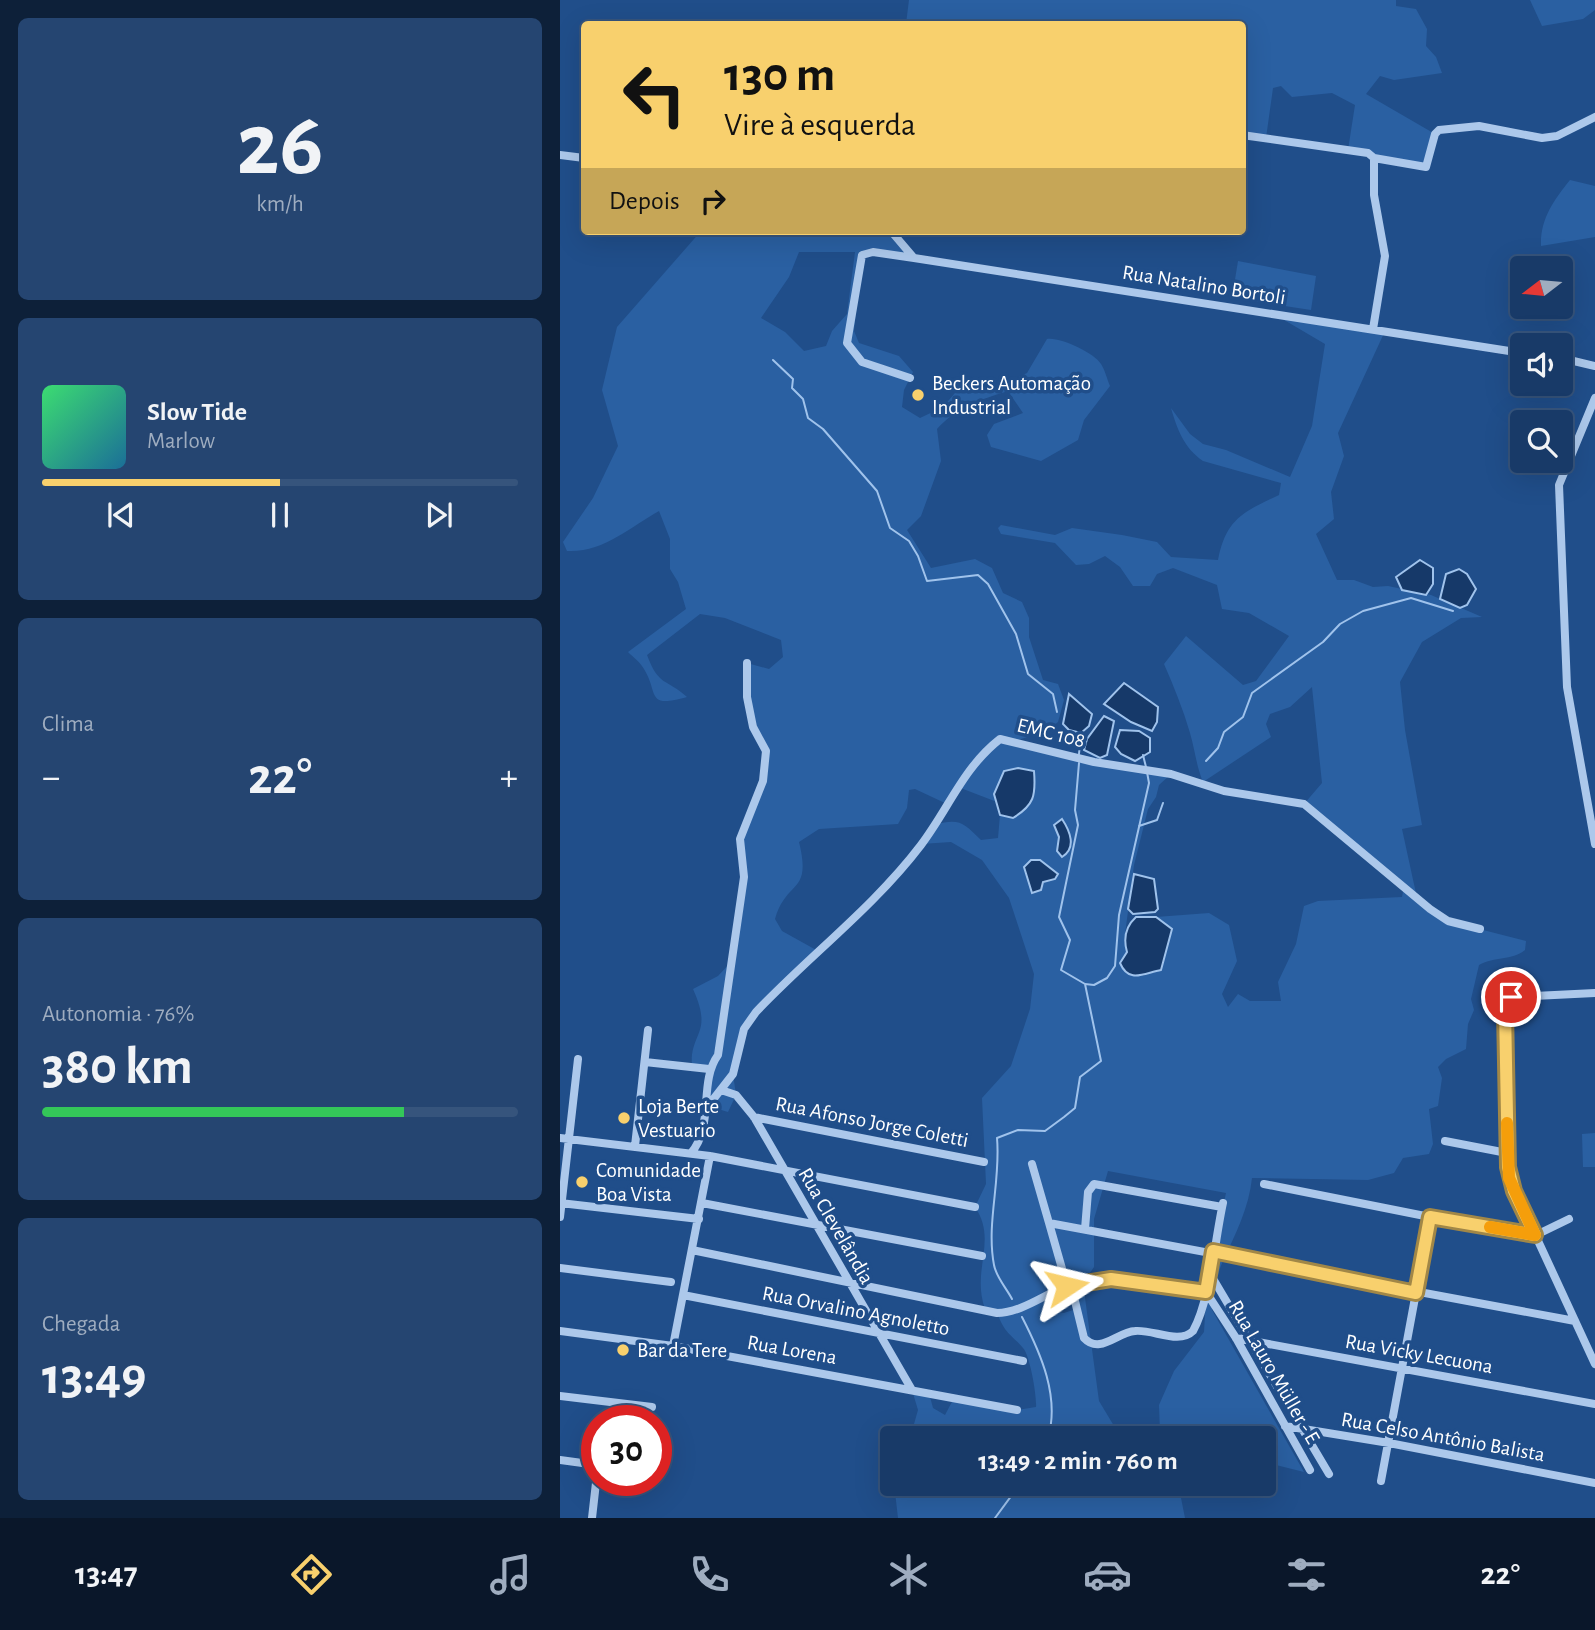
<!DOCTYPE html>
<html lang="pt">
<head>
<meta charset="utf-8">
<style>
  :root { --surface:#183a68; --page:#254571; --text:#f1f3f6; --muted:#9fadc0; --line:#36547c; --accent:#f8d06d }
  body { margin:0; font-family:"Alegreya Sans",sans-serif; background:var(--page); color:var(--text); height:100vh; display:flex; flex-direction:column; font-size:26px; white-space:nowrap }
  * { box-sizing:border-box; margin:0 }
  p { font-size:23px; color:var(--muted) }
  .icon { flex:none; width:38px; height:38px; fill:none; stroke:currentColor; stroke-width:2; stroke-linecap:round; stroke-linejoin:round }
  .map { position:relative; flex:1; overflow:hidden }
  .drawer { display:flex; flex-direction:column; gap:18px; padding:18px; background:#0d2039; width:560px }
  .drawer>* { flex:none }
  .hud { position:absolute; left:21px; top:21px; width:665px; height:214px; border-radius:7px; box-shadow:0 7px 28px #0002,0 0 0 2px var(--line); background:#f8d06d; color:#111; overflow:hidden }
  .needle { width:46px; rotate:254deg }
  .tools { position:absolute; left:950px; top:256px; display:grid; gap:14px }
  .tools a { display:grid; place-items:center; width:63px; height:63px; border-radius:7px; background:var(--surface); box-shadow:0 7px 28px #0002,0 0 0 2px var(--line); font-size:35px }
  .speed { position:absolute; left:21px; top:1405px; display:flex; gap:14px; font-size:35px; font-weight:700; text-align:center }
  .speed>* { display:grid; place-content:center; width:91px; height:91px; border-radius:50%; background:var(--surface); box-shadow:0 7px 28px #0002,0 0 0 2px var(--line); line-height:1 }
  .speed .limit { border:10px solid #d22; background:#fff; color:#111 }
  .pin { position:absolute; display:grid; place-items:center; width:60px; height:60px; color:#fff; margin:-30px; border:4px solid #fff; border-radius:50%; box-shadow:0 2px 7px #0007 }
  .me { position:absolute; width:77px; margin:-38px; rotate:80deg; stroke-linejoin:round; filter:drop-shadow(0 0 5px #0008) }
  .turn { display:flex; align-items:center; gap:24px; height:147px; padding:0 28px; font-size:32px }
  .turn .icon { width:91px; height:91px; stroke-width:2.5 }
  .turn b { display:block; font-size:49px; line-height:60px }
  .then { display:flex; align-items:center; height:66px; padding:0 28px; background:#0003; gap:14px; font-size:26px }
  .big { font-size:52px; font-weight:600; line-height:1.1 }
  .drawer .card { flex:1; display:flex; flex-direction:column; justify-content:center; gap:10px; min-width:0; padding:0 24px; border-radius:10px; background:var(--page) }
  .drawer .dial { align-items:center; gap:0 }
  .dial b { font-size:91px; line-height:1 }
  .song { display:flex; align-items:center; gap:21px }
  .cover { width:84px; height:84px; border-radius:10px; background:linear-gradient(135deg,hsl(140 70% 55%),hsl(200 70% 35%)) }
  .played { height:7px; border-radius:4px; background:linear-gradient(90deg,var(--accent) 50%,var(--line) 50%) }
  .keys { display:flex; justify-content:space-around; direction:ltr }
  .heat { display:flex; justify-content:space-between; align-items:center; font-size:38px; direction:ltr }
  .charge { height:10px; border-radius:5px; background:linear-gradient(90deg,#34c759 76%,var(--line) 0) }
  .trip { position:absolute; left:320px; top:1426px; width:396px; height:70px; border-radius:7px; background:var(--surface); box-shadow:0 7px 28px #0002,0 0 0 2px var(--line); font-weight:600; line-height:70px; text-align:center }
  .tab-bar { display:flex; height:112px; justify-content:space-around; align-items:center; background:#0a172a; color:var(--muted) }
  .tab-bar .icon { width:49px; height:49px }
  .tab-bar .selected { color:var(--accent) }
  .tab-bar b { font-size:32px; color:var(--text) }
  main { display:flex; flex:1; min-height:0 }
  .map>svg:first-child { display:block }
  .green { fill:#2a60a2; fill-rule:evenodd }
  .water { fill:#163969; stroke:#a0c3ec; stroke-width:2 }
  .lines { fill:none; stroke-linecap:round; stroke-linejoin:round }
  .stream { stroke:#a0c3ec; stroke-width:2 }
  .minor { stroke:#acc8eb; stroke-width:8 }
  .route-casing { stroke:#a18747; stroke-width:18 }
  .route { stroke:#f8d06d; stroke-width:12 }
  .slow { stroke:#f59e0b; stroke-width:12 }
  .poi-dot { fill:#f8d06d; stroke:#204e8a; stroke-width:2.5 }
  .labels { text-anchor:middle; dominant-baseline:central; stroke-width:7; stroke-linejoin:round; paint-order:stroke }
  .street-label { font-size:21px; fill:#fff; stroke:#204e8a }
  .poi-label { font-size:21px; fill:#fff; stroke:#204e8a; text-anchor:start }
</style>
</head>
<body>
<main>
<section class="drawer">
<div class="card dial"><b>26</b><p>km/h</p></div>
<div class="card">
<div class="song"><i class="cover"></i><div><b>Slow Tide</b><p>Marlow</p></div></div>
<div class="played"></div>
<div class="keys"><svg class="icon" aria-label="previous" viewBox="0 0 24 24"><path d="M18 5L8 12l10 7zM5 5v14"/></svg><svg class="icon" aria-label="pause" viewBox="0 0 24 24"><path d="M8 5v14M16 5v14"/></svg><svg class="icon" aria-label="next" viewBox="0 0 24 24"><path d="M6 5l10 7-10 7zM19 5v14"/></svg></div>
</div>
<div class="card"><p>Clima</p>
<div class="heat"><a>−</a><b class="big">22°</b><a>+</a></div>
</div>
<div class="card"><p>Autonomia · 76%</p><b class="big">380 km</b><div class="charge"></div></div>
<div class="card"><p>Chegada</p><b class="big">13:49</b></div>
</section>
<div class="map">
<svg width="1035" height="1518" viewBox="0 0 1035 1518">
  <rect width="100%" height="100%" fill="#204e8a"/>
  <path class="green" d="M349 0H836V6L856 9 867 29 866 46 876 57 882 73 834 80 820 76 806 94 875 134 866 167 788 150 795 105 772 93 732 97 721 86 713 88 706 138 683 135 682 24H346Z
    M970 0H1035V10L1023 19 982 26Z
    M1010 180 1035 186V237L981 246C980 219 994 200 1010 180Z
    M141 231H331L354 258 302 255 294 331 299 343 339 356 353 372 344 390 342 407 360 418 383 407 395 393 446 383 467 373 487 339C501 337 534 353 541 364 545 370 547 379 550 386L524 420 518 440 481 461 431 447 427 435 434 424 463 413 448 391C419 400 397 407 377 429L381 461 361 516 347 530 371 568 415 559 432 568 443 593 462 602 469 618V637L483 680 498 684 504 700 498 722 488 730 455 741 611 774 599 785 596 797 588 809 574 865 564 942 583 976 601 970 612 929 596 917 649 913 669 925 677 961 662 994 668 1007 678 994 690 1001H721L718 982 736 944 744 906 758 901 842 897 844 886 744 804 762 783 752 687 730 707 710 714 706 724 711 737 643 782C636 765 635 750 630 733 623 709 614 687 604 664L626 636 683 685 696 681 729 636 689 613 662 609 657 585 613 568 597 574 590 586H573L560 567 545 556 529 564 516 565 495 543 441 534 438 528 441 525 495 535 512 528 562 535 597 542 611 557 658 560C666 519 683 512 719 495L721 483 643 461C624 448 617 429 611 408L630 434 643 444 666 450 730 477 752 426 765 344 714 314 825 331 778 433 784 456 771 492 774 519 756 534 777 580H794L813 587 828 586 871 595 922 617 901 618 862 642 840 682 845 730 862 825 842 829 857 898 888 921 966 941 965 950C951 961 935 956 919 965L911 999 914 1010 908 1024 906 1049 886 1059 878 1067 882 1078 878 1106 869 1109 873 1144 869 1154 843 1158 834 1173 808 1180 692 1178C689 1208 675 1235 663 1261 656 1275 655 1295 652 1310L744 1472 704 1462V1438H350L358 1410 352 1390 369 1393 373 1408 385 1415 394 1398 457 1410 476 1407C477 1397 470 1355 463 1348 449 1332 446 1335 437 1313L425 1309C411 1269 438 1241 415 1207L426 1184 422 1098 451 1066 470 1009 474 974 449 898 422 860 391 842 361 844 374 825C399 818 403 822 421 840L438 838 440 815 453 818 434 794 437 802 398 787 387 804 355 789 349 790 347 808 338 824 259 829 239 842C252 895 227 878 215 919L222 931 258 951 184 1029 173 1074 176 1095 168 1112 148 1106 149 1069 132 1067C129 1032 154 1035 133 989L158 976 172 961 184 877 180 839 203 781 206 751 193 727 187 663 209 669 223 657 221 640 165 618 140 614 87 655C99 687 106 678 127 697 85 709 99 693 84 669 80 662 73 657 68 652L126 609 118 582 110 569V539L99 511C70 527 43 553 7 551L3 542 33 498 58 446 42 390 57 327ZM239 252H295L287 314 272 331 266 346 244 351 225 332 201 318 229 277ZM548 1171 666 1193 647 1280 644 1332 614 1371 599 1405 600 1432 593 1437 585 1432 557 1431 539 1401 523 1283 534 1267V1219ZM513 1285 516 1309 504 1313 494 1311 490 1295Z
    M678 261 756 276 751 310 672 298Z
    M1035 1133V1167H1023L1022 1134Z
    M337 1484H626L621 1498 625 1518H338L335 1492Z"/>
  <path class="water" d="M860 560 873 568V584L866 595 842 590 836 577Z
    M899 569 907 574 916 589 907 605 900 608 880 599 886 574Z
    M564 683 598 707 597 722 592 731 571 722 544 704Z
    M509 694 532 714 529 726 521 733 509 730 503 724Z
    M544 716 554 721 547 755 540 758 524 750 527 739Z
    M560 730 579 731 590 738V752L575 761 561 754 555 747Z
    M458 768 474 771C476 796 474 805 453 818L440 815 434 794 444 771Z
    M502 819C510 831 517 848 502 857L497 851 499 837 494 825Z
    M471 860H480L498 874 495 879 483 882 481 890 472 893 464 867Z
    M574 874 594 879 598 909 595 912 573 914 568 909Z
    M576 917H596L612 929 601 970C584 973 569 984 560 963L567 952C563 938 565 927 576 917Z"/>
  <g class="lines">
    <path class="stream" d="M213 360 233 379 232 388 243 399 248 418 263 429 317 491 330 528 349 541 358 556 367 581 418 575 428 584 456 634 468 674 493 694 497 712
      M519 754 521 732
      M583 755 586 767
      M646 761 658 748 664 732 683 717 692 693 763 642 780 624 803 611 851 598 893 611
      M579 826 597 820 603 803
      M525 984 534 985 547 978 555 966 559 915 589 783 587 772
      M452 1299C447 1289 436 1277 434 1265 426 1223 441 1181 437 1138L458 1130 485 1131 504 1117 515 1108 520 1077 541 1061 525 984 501 970 510 940 499 917 518 825 515 810 519 763
      M462 1317C481 1354 500 1397 488 1438
      M435 1518 460 1484"/>
    <path class="minor" d="M682 135 808 153 814 158
      M0 155 24 158
      M331 231 354 258 962 353
      M813 329 825 256 814 195V158L866 167 875 134 879 130 919 126 982 138 997 136 1035 117
      M1001 358 1035 366
      M350 378 302 362 287 343 302 255 313 252 354 258
      M1035 398 999 485 1007 687 1035 844
      M1035 993 951 997 946 1003 945 1032 949 1178 1035 1364
      M85 1062 149 1069
      M161 1090 176 1095 194 1117 352 1390
      M148 1106 173 1074 184 1029 196 1012C250 955 313 908 361 845 389 808 403 768 440 739L534 762 611 774 664 791 744 804 870 909 888 921 920 929
      M194 1117 424 1162
      M0 1138 150 1156 415 1207
      M885 1141 947 1153
      M75 1146 88 1030
      M131 1153C155 1125 138 1083 158 1055L184 877 180 839 203 781 206 751 193 727 187 697V663
      M472 1164 489 1223
      M704 1184 870 1217 976 1235 1009 1219
      M0 1203 139 1219
      M142 1203 422 1256
      M663 1203C655 1239 650 1301 633 1331 619 1345 593 1329 575 1331 557 1332 540 1355 524 1338L513 1293 507 1286 489 1223 1015 1321
      M0 1217 18 1059
      M525 1229 528 1192 534 1184 662 1207
      M132 1250 437 1313C460 1313 484 1295 506 1286 550 1271 602 1286 646 1292L676 1338 750 1470
      M0 1268 111 1282
      M649 1272 769 1474
      M123 1295 463 1361
      M0 1331 113 1346 457 1410
      M676 1338 1035 1404
      M113 1346 150 1156
      M0 1396 92 1407
      M725 1426 829 1443 1035 1483
      M0 1460 37 1465
      M821 1481 870 1217
      M32 1518 37 1474"/>
  </g>
  <g class="lines">
    <defs>
      <path id="route" d="M507 1286 551 1279 646 1292 653 1251 856 1293 870 1217 975 1235 954 1191 948 1167 945 1010 951 997"/>
    </defs>
    <use href="#route" class="route-casing"/>
    <use href="#route" class="route"/>
    <path class="slow" d="M930 1227 975 1235 949 1178 947 1123"/>
  </g>
  <g class="poi-dot">
    <circle cx="358" cy="395" r="7"/>
    <circle cx="64" cy="1118" r="7"/>
    <circle cx="22" cy="1182" r="7"/>
    <circle cx="63" cy="1350" r="7"/>
  </g>
  <g class="labels">
    <g class="street-label">
      <text transform="translate(644 285) rotate(9)">Rua Natalino Bortoli</text>
      <text transform="translate(491 733) rotate(14)">EMC 108</text>
      <text transform="translate(312 1122) rotate(11)">Rua Afonso Jorge Coletti</text>
      <text transform="translate(276 1226) rotate(60)">Rua Clevelândia</text>
      <text transform="translate(296 1311) rotate(11)">Rua Orvalino Agnoletto</text>
      <text transform="translate(232 1350) rotate(10)">Rua Lorena</text>
      <text transform="translate(859 1354) rotate(10)">Rua Vicky Lecuona</text>
      <text transform="translate(714 1372) rotate(60)">Rua Lauro Müller - E</text>
      <text transform="translate(883 1437) rotate(10)">Rua Celso Antônio Balista</text>
    </g>
    <g class="poi-label">
      <text x="372" y="383">Beckers Automação<tspan x="372" dy="24">Industrial</tspan></text>
      <text x="78" y="1106">Loja Berte<tspan x="78" dy="24">Vestuario</tspan></text>
      <text x="36" y="1170">Comunidade<tspan x="36" dy="24">Boa Vista</tspan></text>
      <text x="77" y="1350">Bar da Tere</text>
    </g>
  </g>
</svg>
<div class="tools">
<a><svg class="needle" viewBox="-14 -14 28 28"><path d="M0-13l5 13h-10z" fill="#e53935"/><path d="M0 13l5-13h-10z" fill="#9fadc0"/></svg></a>
<a><svg class="icon" aria-label="sound" viewBox="0 0 24 24"><path d="M4 9h4l5-4v14l-5-4H4zM17 9q2 3 0 6"/></svg></a>
<a><svg class="icon" aria-label="search" viewBox="0 0 24 24"><circle cx="10" cy="10" r="6"/><path d="M15 15l6 6"/></svg></a>
</div>
<div class="speed"><div class="limit">30</div></div>
<div class="pin" style="left:951px;top:997px;background:#d93025"><svg class="icon" aria-label="arrive" viewBox="0 0 24 24"><path d="M6 21V4h12l-3 4 3 4H6"/></svg></div>
<svg class="me" style="left:507px;top:1286px" viewBox="-20 -20 40 40"><path d="M0-17L14 15 0 8-14 15z" fill="#f8d06d" stroke="#fff" stroke-width="4"/></svg>
<div class="trip">13:49 · 2 min · 760 m</div>
<div class="hud">
<div class="turn"><svg class="icon" aria-label="left" viewBox="0 0 24 24"><path d="M17 20v-9H6M10 6l-5 5 5 5"/></svg><div><b>130 m</b>Vire à esquerda</div></div>
<div class="then">Depois<svg class="icon" aria-label="right" viewBox="0 0 24 24"><path d="M7 20v-9h11M14 6l5 5-5 5"/></svg></div>
</div>
</div>
</main>
<nav class="tab-bar">
<b>13:47</b>
<svg class="icon selected" aria-label="directions" viewBox="0 0 24 24"><path d="M12 3l9 9-9 9-9-9zM9 14v-3h6M13 9l2 2-2 2"/></svg>
<svg class="icon" aria-label="music" viewBox="0 0 24 24"><path d="M9 18V5l10-2v13"/><circle cx="6" cy="18" r="3"/><circle cx="16" cy="16" r="3"/></svg>
<svg class="icon" aria-label="phone" viewBox="0 0 24 24"><path d="M5 4h4l2 5-3 2q2 4 5 5l2-3 5 2v4C11 20 4 13 5 4z"/></svg>
<svg class="icon" aria-label="climate" viewBox="0 0 24 24"><path d="M12 3v18M4 7l16 10M4 17L20 7"/></svg>
<svg class="icon" aria-label="car" viewBox="0 0 24 24"><path d="M5 17H2v-5l4-1 3-4h7l3 4 3 1v5h-3M9 17h6M6 11h13"/><circle cx="7" cy="17" r="2"/><circle cx="17" cy="17" r="2"/></svg>
<svg class="icon" aria-label="filters" viewBox="0 0 24 24"><path d="M4 7h16M4 17h16"/><circle cx="9" cy="7" r="2"/><circle cx="15" cy="17" r="2"/></svg>
<b>22°</b>
</nav>
</body>
</html>
